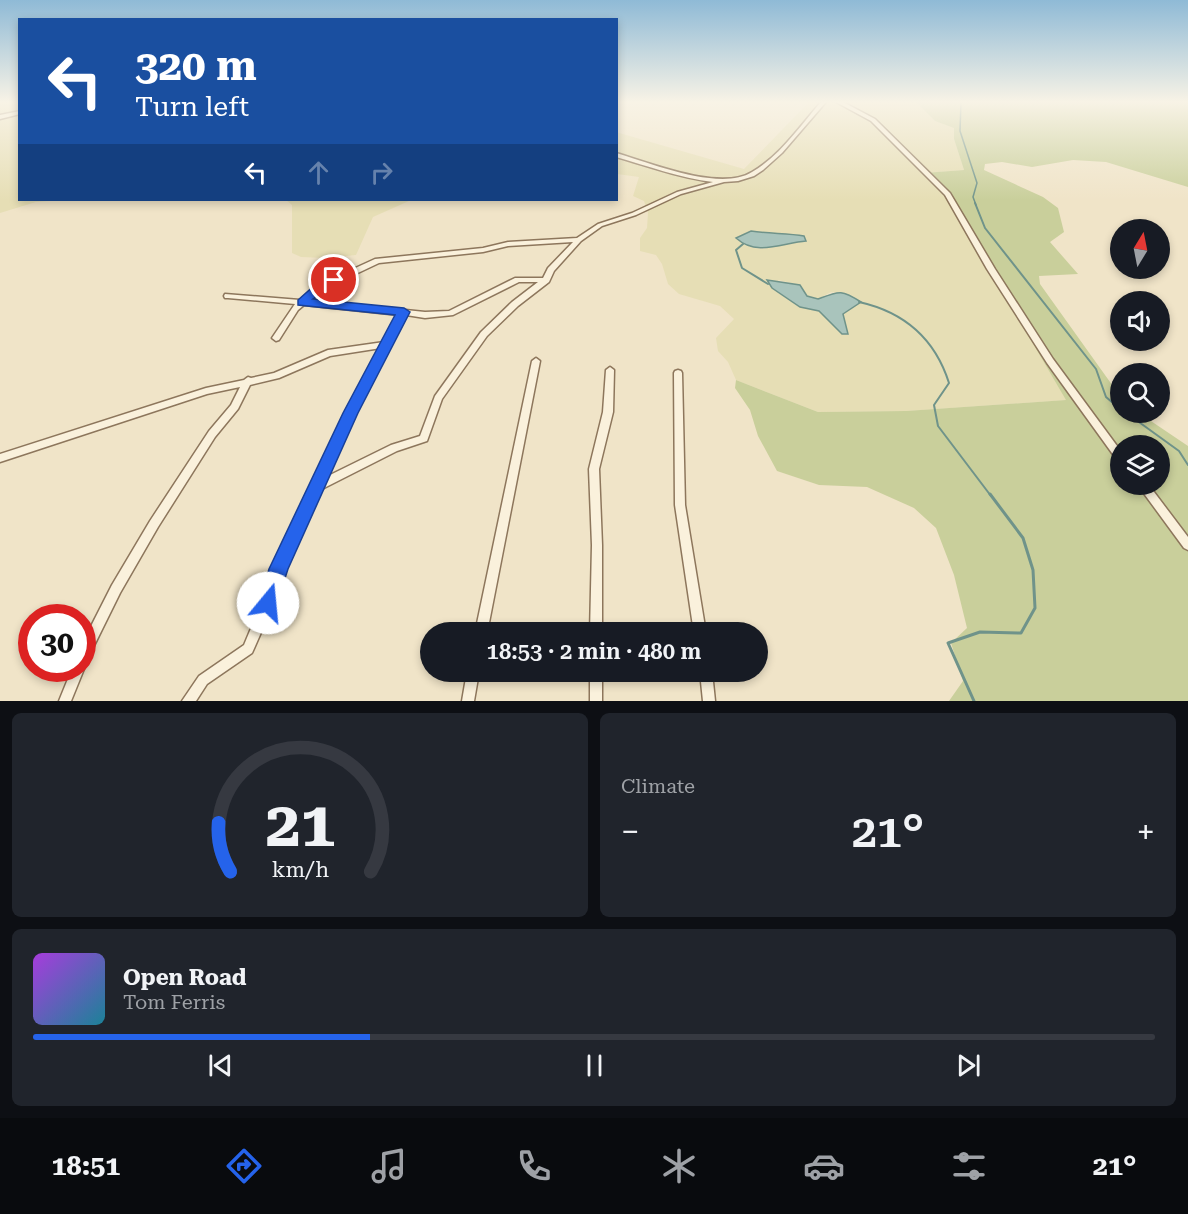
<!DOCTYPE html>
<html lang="en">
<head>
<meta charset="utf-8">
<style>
  :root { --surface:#171b24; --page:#20242c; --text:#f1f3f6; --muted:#9ea1a6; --line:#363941; --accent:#2563eb }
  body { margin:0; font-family:"Roboto Serif",serif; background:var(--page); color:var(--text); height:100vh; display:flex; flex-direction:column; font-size:22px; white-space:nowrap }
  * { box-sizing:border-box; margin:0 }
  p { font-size:20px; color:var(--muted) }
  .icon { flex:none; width:33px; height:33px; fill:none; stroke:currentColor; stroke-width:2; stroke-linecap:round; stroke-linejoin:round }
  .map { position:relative; height:701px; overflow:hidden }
  .details { display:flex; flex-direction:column; gap:12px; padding:12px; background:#0d0f14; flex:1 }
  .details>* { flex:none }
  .top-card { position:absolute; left:18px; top:18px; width:600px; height:183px; border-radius:0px; box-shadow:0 3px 9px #0003; background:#1a4fa0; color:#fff; overflow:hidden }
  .needle { width:39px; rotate:10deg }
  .fabs { position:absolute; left:1110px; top:219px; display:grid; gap:12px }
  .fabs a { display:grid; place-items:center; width:60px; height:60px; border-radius:50%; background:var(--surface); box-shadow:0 3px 9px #0003; font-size:30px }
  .speed { position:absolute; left:18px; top:604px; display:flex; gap:12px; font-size:30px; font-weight:700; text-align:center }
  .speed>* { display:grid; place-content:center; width:78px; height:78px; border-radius:50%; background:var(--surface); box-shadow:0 3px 9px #0003; line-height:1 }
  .speed .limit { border:9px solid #d22; background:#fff; color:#111 }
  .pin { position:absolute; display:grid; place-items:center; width:51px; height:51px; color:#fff; margin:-26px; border:3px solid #fff; border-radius:50%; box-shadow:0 2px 6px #0007 }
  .me { position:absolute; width:66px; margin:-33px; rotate:17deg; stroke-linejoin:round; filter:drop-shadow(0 0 4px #0008) }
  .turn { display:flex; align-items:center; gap:21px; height:126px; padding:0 18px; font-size:27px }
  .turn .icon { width:78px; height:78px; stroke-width:2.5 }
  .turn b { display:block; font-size:42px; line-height:51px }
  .lanes { display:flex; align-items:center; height:57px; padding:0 18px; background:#0003; justify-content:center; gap:30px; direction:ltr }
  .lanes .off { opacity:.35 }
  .big { font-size:45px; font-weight:600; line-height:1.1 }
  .details .tile { flex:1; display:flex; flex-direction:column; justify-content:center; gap:9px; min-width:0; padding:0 21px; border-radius:9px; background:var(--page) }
  .details .dial { align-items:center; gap:0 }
  .dial svg { height:156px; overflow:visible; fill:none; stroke:var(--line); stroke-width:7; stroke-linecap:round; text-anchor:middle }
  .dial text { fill:var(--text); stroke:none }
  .song { display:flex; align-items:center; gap:18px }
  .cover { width:72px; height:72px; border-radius:9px; background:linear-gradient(135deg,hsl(280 70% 55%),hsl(190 70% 35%)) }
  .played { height:6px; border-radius:3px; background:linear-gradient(90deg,var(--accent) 30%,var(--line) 30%) }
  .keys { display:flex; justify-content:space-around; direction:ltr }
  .heat { display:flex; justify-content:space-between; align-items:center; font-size:33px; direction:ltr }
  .details .tiles { flex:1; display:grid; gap:12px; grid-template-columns:1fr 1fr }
  .tile:last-child { grid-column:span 2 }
  .trip { position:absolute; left:420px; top:622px; width:348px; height:60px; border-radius:30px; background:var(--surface); box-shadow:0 3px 9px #0003; font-weight:600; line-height:60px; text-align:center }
  .tabs { display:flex; height:96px; justify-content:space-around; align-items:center; background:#090b0e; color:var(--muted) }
  .tabs .icon { width:42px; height:42px }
  .tabs .current { color:var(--accent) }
  .tabs b { font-size:27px; color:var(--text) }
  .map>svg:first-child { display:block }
  .farmland { fill:#e6deb5; fill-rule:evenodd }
  .green { fill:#c9cf9b; fill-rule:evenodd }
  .water { fill:#a9c4bc; stroke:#6f938a; stroke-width:1.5 }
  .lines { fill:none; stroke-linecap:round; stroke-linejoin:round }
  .stream-far2 { stroke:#6f938a; stroke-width:1.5 }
  .stream-far1 { stroke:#6f938a; stroke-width:2 }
  .stream { stroke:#6f938a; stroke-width:3 }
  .street-casing { stroke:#8d765c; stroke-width:3 }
  .street { fill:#faf1dc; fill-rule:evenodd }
  .route { fill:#2563eb; stroke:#184099; stroke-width:1.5 }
</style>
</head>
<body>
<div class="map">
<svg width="1188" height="701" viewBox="0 0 1188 701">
  <rect width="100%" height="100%" fill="#f0e4c8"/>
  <path class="farmland" d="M0 102H19L20 200H64L36 202 0 213Z
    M809 102H916L935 121 955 128 954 139 964 170 925 173 946 195 1067 400 906 411 818 412 736 380 728 362 718 351 716 338 734 319 720 306 679 294 668 284 662 264 656 255 640 251V238L647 228 648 213 644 201 633 196 639 177 617 174 616 132 744 169ZM751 231 775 235H798L804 236 806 240 763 249 755 248 743 244ZM778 280 800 285 809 298 818 299 831 292 850 295 860 302 843 314 847 329 842 334 819 311 799 307 792 302Z
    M286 200H409V201L373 217 356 255 325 258 301 257 292 253V205Z"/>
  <path class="green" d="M916 102H1188V187L1106 162 1073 160 1032 167 1002 162 985 164 984 170 1043 197 1058 208 1064 232 1050 242 1078 274 1039 276 1040 284 1120 396V412L1139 413 1188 446V701H949L963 681 951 643 967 628 954 575 936 528 914 508 867 487 819 485 777 471 758 436 750 410 735 388 736 380 818 412 906 411 1066 400 946 195 924 173 964 170 954 139V128L935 121ZM1120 446H1160V484H1120Z"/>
  <path class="water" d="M751 231C769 234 787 233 804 236L806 241C782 243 757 257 736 238Z
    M767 280 800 285 807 296 818 299C839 291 841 289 861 302L843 314 848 334H842L819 311 800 307 772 288Z"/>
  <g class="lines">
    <path class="stream-far2" d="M961 102 960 131 977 183 973 197 976 205"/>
    <path class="stream-far1" d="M975 203 985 228 1096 369 1106 397 1120 409
      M743 244 736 250 742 268 768 284
      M859 302C904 312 935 339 949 383L934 405 938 426 991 496
      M1125 412 1179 451 1188 465"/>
    <path class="stream" d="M974 701 948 643 980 632 1021 633 1035 608 1033 570 1023 538 990 494"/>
    <defs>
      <path id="street" d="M821 102H826L782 153 763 170 754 176 738 181 724 182 681 194 636 215 602 226 581 241 554 271 549 282 518 306 487 336 442 399 427 441 397 451 322 489 284 569 274 603 252 653 207 684 196 701H182L199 676 244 645 262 602 275 565 313 485 345 413 381 348 330 356 279 378 250 385 238 409 215 437 158 527 120 593 86 662 82 664V644L112 585 150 521 209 431 231 405 240 387 207 394 0 462V454L206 388 244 380 248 377 251 378 274 373 328 350 384 342 399 315 304 305 298 310 279 340 276 341 272 338 295 304 228 298H225L224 296 225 294 300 300 316 286 375 259 483 248 508 242 577 238 598 224 632 213 677 192 713 182C680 178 648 166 616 157V153C651 163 720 192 752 172 780 156 800 126 821 102ZM573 242 548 268 543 278H515L449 311 425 312 309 300 322 290 379 263 483 252 508 246ZM519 282H538L512 302 481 332 435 396 420 436 391 445 326 477 355 413 406 315 425 318 453 315Z
        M836 102H843L875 119 950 193 995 269 1053 359 1120 450V461L1117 460 1047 363 987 269 945 195 871 121Z
        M20 111V114L0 119V115Z
        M536 358 540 361 487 633H475L532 361Z
        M610 367 614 370 613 412 599 469 602 545V633H590L592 545 589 469 603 412 606 370Z
        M678 370 681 371 682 373 685 505 706 633H694L675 505 674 373 675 371Z
        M1137 484H1148L1188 537V550L1184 548Z
        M82 665 84 669 71 701H59L72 669H82Z
        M467 672H479L474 701H462Z
        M590 672H602V701H590Z
        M700 672H712L715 701H703Z"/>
    </defs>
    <use href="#street" class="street-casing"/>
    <use href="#street" class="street"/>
  </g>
  <linearGradient id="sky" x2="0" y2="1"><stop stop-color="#8fbad6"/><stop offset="0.51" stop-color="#f8f3e6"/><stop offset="1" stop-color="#f8f3e6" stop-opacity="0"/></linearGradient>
  <rect width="1188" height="200" fill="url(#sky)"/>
  <path class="route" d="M334 276 340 280 338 283 313 299 404 308 410 312 358 413 288 569 275 609 268 612 262 609 259 603 269 569 343 413 395 315 298 305V300L315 285Z"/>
</svg>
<div class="fabs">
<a><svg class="needle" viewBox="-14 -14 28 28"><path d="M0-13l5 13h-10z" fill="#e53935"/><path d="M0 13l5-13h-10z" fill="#9ea1a6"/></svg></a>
<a><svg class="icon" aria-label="sound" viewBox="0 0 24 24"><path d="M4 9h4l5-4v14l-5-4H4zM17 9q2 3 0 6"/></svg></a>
<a><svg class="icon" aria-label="search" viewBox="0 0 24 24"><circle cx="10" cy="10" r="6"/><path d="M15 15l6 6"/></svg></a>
<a><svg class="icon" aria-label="layers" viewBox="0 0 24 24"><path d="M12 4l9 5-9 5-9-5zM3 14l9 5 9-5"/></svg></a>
</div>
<div class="speed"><div class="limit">30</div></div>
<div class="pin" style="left:334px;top:280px;background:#d93025"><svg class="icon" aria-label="arrive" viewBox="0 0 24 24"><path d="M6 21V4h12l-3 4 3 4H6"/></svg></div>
<svg class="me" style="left:268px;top:603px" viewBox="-20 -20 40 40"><circle r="19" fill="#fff"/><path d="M0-13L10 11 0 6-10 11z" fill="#2563eb"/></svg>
<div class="trip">18:53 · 2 min · 480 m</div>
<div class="top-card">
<div class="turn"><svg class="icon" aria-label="left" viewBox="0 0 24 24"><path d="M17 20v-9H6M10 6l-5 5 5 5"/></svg><div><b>320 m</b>Turn left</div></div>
<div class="lanes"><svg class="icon" aria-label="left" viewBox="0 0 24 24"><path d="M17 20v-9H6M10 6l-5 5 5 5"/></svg><svg class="icon off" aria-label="ahead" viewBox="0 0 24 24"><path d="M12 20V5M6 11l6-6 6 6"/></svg><svg class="icon off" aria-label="right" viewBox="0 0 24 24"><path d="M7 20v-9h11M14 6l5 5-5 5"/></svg></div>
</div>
</div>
<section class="details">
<div class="tiles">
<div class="tile dial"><svg viewBox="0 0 100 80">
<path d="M14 69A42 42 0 1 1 86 69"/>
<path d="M14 69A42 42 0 0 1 8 44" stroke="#2563eb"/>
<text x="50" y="56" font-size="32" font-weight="700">21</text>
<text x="50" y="72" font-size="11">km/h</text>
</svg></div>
<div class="tile"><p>Climate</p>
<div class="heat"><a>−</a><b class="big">21°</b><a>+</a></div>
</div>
<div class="tile">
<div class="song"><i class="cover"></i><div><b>Open Road</b><p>Tom Ferris</p></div></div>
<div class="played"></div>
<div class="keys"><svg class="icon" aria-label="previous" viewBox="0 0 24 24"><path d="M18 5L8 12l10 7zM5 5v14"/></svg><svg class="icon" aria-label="pause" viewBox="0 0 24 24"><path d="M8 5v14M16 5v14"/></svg><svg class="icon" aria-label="next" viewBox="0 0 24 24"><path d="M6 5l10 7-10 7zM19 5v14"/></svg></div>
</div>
</div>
</section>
<nav class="tabs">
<b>18:51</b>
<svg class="icon current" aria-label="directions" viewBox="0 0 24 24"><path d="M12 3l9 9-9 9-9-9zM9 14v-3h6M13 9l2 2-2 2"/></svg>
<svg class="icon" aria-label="music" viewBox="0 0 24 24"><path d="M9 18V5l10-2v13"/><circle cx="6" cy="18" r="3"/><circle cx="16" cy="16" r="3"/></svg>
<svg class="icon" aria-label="phone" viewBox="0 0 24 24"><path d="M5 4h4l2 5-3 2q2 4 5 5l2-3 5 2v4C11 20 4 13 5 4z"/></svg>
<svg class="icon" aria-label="climate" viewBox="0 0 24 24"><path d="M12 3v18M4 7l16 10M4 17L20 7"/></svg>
<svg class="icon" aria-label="car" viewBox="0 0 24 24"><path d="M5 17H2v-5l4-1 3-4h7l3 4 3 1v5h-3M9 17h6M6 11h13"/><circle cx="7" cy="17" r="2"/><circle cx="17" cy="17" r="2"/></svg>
<svg class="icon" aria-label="filters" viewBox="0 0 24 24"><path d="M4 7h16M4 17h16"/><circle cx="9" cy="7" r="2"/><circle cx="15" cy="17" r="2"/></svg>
<b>21°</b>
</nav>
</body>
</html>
